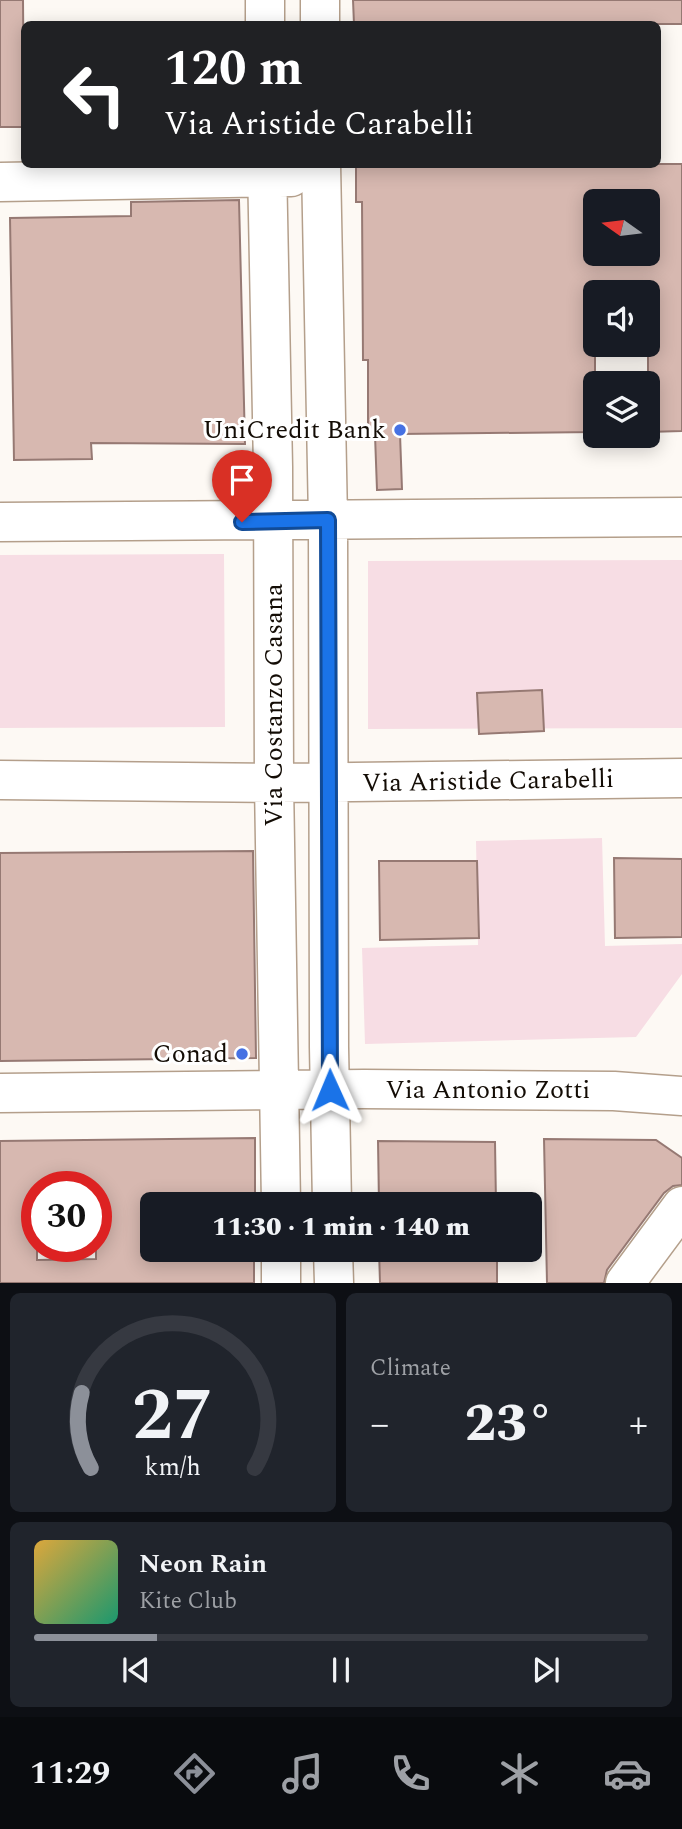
<!DOCTYPE html>
<html lang="en">
<head>
<meta charset="utf-8">
<style>
  :root { --surface:#171b24; --page:#20242c; --text:#f1f3f6; --muted:#9ea1a6; --line:#363941; --accent:#8c9099 }
  body { margin:0; font-family:Spectral,serif; background:var(--page); color:var(--text); height:100vh; display:flex; flex-direction:column; font-size:26px; white-space:nowrap }
  * { box-sizing:border-box; margin:0 }
  p { font-size:23px; color:var(--muted) }
  .icon { flex:none; width:38px; height:38px; fill:none; stroke:currentColor; stroke-width:2; stroke-linecap:round; stroke-linejoin:round }
  .map { position:relative; height:1283px; overflow:hidden }
  .side { display:flex; flex-direction:column; gap:10px; padding:10px; background:#0d0f14; flex:1 }
  .side>* { flex:none }
  .hud { position:absolute; left:21px; top:21px; width:640px; height:147px; border-radius:10px; box-shadow:0 4px 18px #0003; background:#202124; color:#fff; overflow:hidden }
  .needle { width:46px; rotate:284deg }
  .controls { position:absolute; left:583px; top:189px; display:grid; gap:14px }
  .controls a { display:grid; place-items:center; width:77px; height:77px; border-radius:10px; background:var(--surface); box-shadow:0 4px 18px #0003; font-size:35px }
  .speed { position:absolute; left:21px; top:1171px; display:flex; gap:14px; font-size:35px; font-weight:700; text-align:center }
  .speed>* { display:grid; place-content:center; width:91px; height:91px; border-radius:50%; background:var(--surface); box-shadow:0 4px 18px #0003; line-height:1 }
  .speed .limit { border:10px solid #d22; background:#fff; color:#111 }
  .pin { position:absolute; display:grid; place-items:center; width:60px; height:60px; color:#fff; margin:-72px -30px; border-radius:50% 50% 50% 0; rotate:-45deg; box-shadow:0 0 7px #0007 }
  .pin .icon { rotate:45deg }
  .me { position:absolute; width:77px; margin:-38px; rotate:359deg; stroke-linejoin:round; filter:drop-shadow(0 0 5px #0008) }
  .turn { display:flex; align-items:center; gap:24px; height:147px; padding:0 28px; font-size:32px }
  .turn .icon { width:91px; height:91px; stroke-width:2.5 }
  .turn b { display:block; font-size:49px; line-height:60px }
  .big { font-size:52px; font-weight:800; line-height:1.1 }
  .side .tile { flex:1; display:flex; flex-direction:column; justify-content:center; gap:10px; min-width:0; padding:0 24px; border-radius:10px; background:var(--page) }
  .side .dial { align-items:center; gap:0 }
  .dial svg { height:182px; overflow:visible; fill:none; stroke:var(--line); stroke-width:7; stroke-linecap:round; text-anchor:middle }
  .dial text { fill:var(--text); stroke:none }
  .song { display:flex; align-items:center; gap:21px }
  .cover { width:84px; height:84px; border-radius:10px; background:linear-gradient(135deg,hsl(40 70% 55%),hsl(160 70% 35%)) }
  .played { height:7px; border-radius:4px; background:linear-gradient(90deg,var(--accent) 20%,var(--line) 20%) }
  .keys { display:flex; justify-content:space-around; direction:ltr }
  .heat { display:flex; justify-content:space-between; align-items:center; font-size:38px; direction:ltr }
  .side .tiles { flex:1; display:grid; gap:10px; grid-template-columns:1fr 1fr }
  .tile:last-child { grid-column:span 2 }
  .trip { position:absolute; left:140px; top:1192px; width:402px; height:70px; border-radius:10px; background:var(--surface); box-shadow:0 4px 18px #0003; font-weight:800; line-height:70px; text-align:center }
  .menu { display:flex; height:112px; justify-content:space-around; align-items:center; background:#090b0e; color:var(--muted) }
  .menu .icon { width:49px; height:49px }
  .menu .selected { color:var(--accent) }
  .menu b { font-size:32px; color:var(--text) }
  .map>svg:first-child { display:block }
  .green { fill:#f7dde4 }
  .building { fill:#d7b8b0; stroke:#967973; stroke-width:2; fill-rule:evenodd }
  .lines { fill:none; stroke-linecap:round; stroke-linejoin:round }
  .minor-casing { stroke:#b49f8b; stroke-width:41 }
  .minor { stroke:#fff; stroke-width:38 }
  .route-casing { stroke:#114b97; stroke-width:18 }
  .route { stroke:#1a73e8; stroke-width:12 }
  .poi-dot { fill:#4671e3; stroke:#fff; stroke-width:2.5 }
  .labels { text-anchor:middle; dominant-baseline:central; stroke-width:6; stroke-linejoin:round; paint-order:stroke }
  .poi-label { font-size:26px; fill:#130c05; stroke:#fff; text-anchor:end }
  .street-label { font-size:26px; fill:#130c05; stroke:#fff }
</style>
</head>
<body>
<div class="map">
<svg width="682" height="1283" viewBox="0 0 682 1283">
  <rect width="100%" height="100%" fill="#fdf9f4"/>
  <path class="green" d="M224 554 225 727 0 728V555Z
    M682 560V728L368 729V561Z
    M602 838 605 946 682 944V974L636 1037 365 1044 362 948 478 945 476 841Z"/>
  <path class="building" d="M0 0H23L24 127H0Z
    M353 0H682V24H354Z
    M356 164H682V431L648 432V292H595V432L400 434 402 489 377 490 375 435H368V360H363L362 202H356ZM648 198V254H595V199Z
    M239 200 245 444 91 443 92 459 14 460 10 218 131 216V202Z
    M542 690 544 731 479 734 477 693Z
    M253 851 256 1058 0 1061V853Z
    M614 858 682 859V937L615 938Z
    M379 861H477L479 938 380 940Z
    M255 1138V1204H152V1258L254 1257V1283H0V1141ZM37 1186H96V1259L37 1260Z
    M544 1139 656 1140 682 1158V1185L673 1186 664 1193 607 1270 604 1283H547Z
    M378 1141 495 1142 496 1204H379Z
    M379 1250H497V1283H380Z"/>
  <g class="lines">
    <defs>
      <path id="minor" d="M265 0V24
        M320 0V24
        M267 164 273 467 274 783 281 1204
        M321 164 328 520 329 1047 332 1204
        M0 182 291 177
        M0 522 682 517
        M0 780 274 783 682 778
        M0 1093 364 1089 614 1091 682 1096
        M281 1250V1283
        M333 1250 334 1283
        M625 1283 682 1206"/>
    </defs>
    <use href="#minor" class="minor-casing"/>
    <use href="#minor" class="minor"/>
  </g>
  <g class="lines">
    <defs>
      <path id="route" d="M242 522 328 520 330 1090"/>
    </defs>
    <use href="#route" class="route-casing"/>
    <use href="#route" class="route"/>
  </g>
  <g class="poi-dot">
    <circle cx="400" cy="430" r="7"/>
    <circle cx="242" cy="1054" r="7"/>
  </g>
  <g class="labels">
    <g class="poi-label">
      <text x="386" y="430">UniCredit Bank</text>
      <text x="228" y="1054">Conad</text>
    </g>
    <g class="street-label">
      <text transform="translate(274 705) rotate(-90)">Via Costanzo Casana</text>
      <text transform="translate(488 781) rotate(-1)">Via Aristide Carabelli</text>
      <text x="488" y="1090">Via Antonio Zotti</text>
    </g>
  </g>
</svg>
<div class="controls">
<a><svg class="needle" viewBox="-14 -14 28 28"><path d="M0-13l5 13h-10z" fill="#e53935"/><path d="M0 13l5-13h-10z" fill="#9ea1a6"/></svg></a>
<a><svg class="icon" aria-label="sound" viewBox="0 0 24 24"><path d="M4 9h4l5-4v14l-5-4H4zM17 9q2 3 0 6"/></svg></a>
<a><svg class="icon" aria-label="layers" viewBox="0 0 24 24"><path d="M12 4l9 5-9 5-9-5zM3 14l9 5 9-5"/></svg></a>
</div>
<div class="speed"><div class="limit">30</div></div>
<div class="pin" style="left:242px;top:522px;background:#d93025"><svg class="icon" aria-label="arrive" viewBox="0 0 24 24"><path d="M6 21V4h12l-3 4 3 4H6"/></svg></div>
<svg class="me" style="left:330px;top:1090px" viewBox="-20 -20 40 40"><path d="M0-17L14 15 0 8-14 15z" fill="#1a73e8" stroke="#fff" stroke-width="4"/></svg>
<div class="trip">11:30 · 1 min · 140 m</div>
<div class="hud">
<div class="turn"><svg class="icon" aria-label="left" viewBox="0 0 24 24"><path d="M17 20v-9H6M10 6l-5 5 5 5"/></svg><div><b>120 m</b>Via Aristide Carabelli</div></div>
</div>
</div>
<section class="side">
<div class="tiles">
<div class="tile dial"><svg viewBox="0 0 100 80">
<path d="M14 69A42 42 0 1 1 86 69"/>
<path d="M14 69A42 42 0 0 1 10 36" stroke="#8c9099"/>
<text x="50" y="56" font-size="32" font-weight="700">27</text>
<text x="50" y="72" font-size="11">km/h</text>
</svg></div>
<div class="tile"><p>Climate</p>
<div class="heat"><a>−</a><b class="big">23°</b><a>+</a></div>
</div>
<div class="tile">
<div class="song"><i class="cover"></i><div><b>Neon Rain</b><p>Kite Club</p></div></div>
<div class="played"></div>
<div class="keys"><svg class="icon" aria-label="previous" viewBox="0 0 24 24"><path d="M18 5L8 12l10 7zM5 5v14"/></svg><svg class="icon" aria-label="pause" viewBox="0 0 24 24"><path d="M8 5v14M16 5v14"/></svg><svg class="icon" aria-label="next" viewBox="0 0 24 24"><path d="M6 5l10 7-10 7zM19 5v14"/></svg></div>
</div>
</div>
</section>
<nav class="menu">
<b>11:29</b>
<svg class="icon selected" aria-label="directions" viewBox="0 0 24 24"><path d="M12 3l9 9-9 9-9-9zM9 14v-3h6M13 9l2 2-2 2"/></svg>
<svg class="icon" aria-label="music" viewBox="0 0 24 24"><path d="M9 18V5l10-2v13"/><circle cx="6" cy="18" r="3"/><circle cx="16" cy="16" r="3"/></svg>
<svg class="icon" aria-label="phone" viewBox="0 0 24 24"><path d="M5 4h4l2 5-3 2q2 4 5 5l2-3 5 2v4C11 20 4 13 5 4z"/></svg>
<svg class="icon" aria-label="climate" viewBox="0 0 24 24"><path d="M12 3v18M4 7l16 10M4 17L20 7"/></svg>
<svg class="icon" aria-label="car" viewBox="0 0 24 24"><path d="M5 17H2v-5l4-1 3-4h7l3 4 3 1v5h-3M9 17h6M6 11h13"/><circle cx="7" cy="17" r="2"/><circle cx="17" cy="17" r="2"/></svg>
</nav>
</body>
</html>
